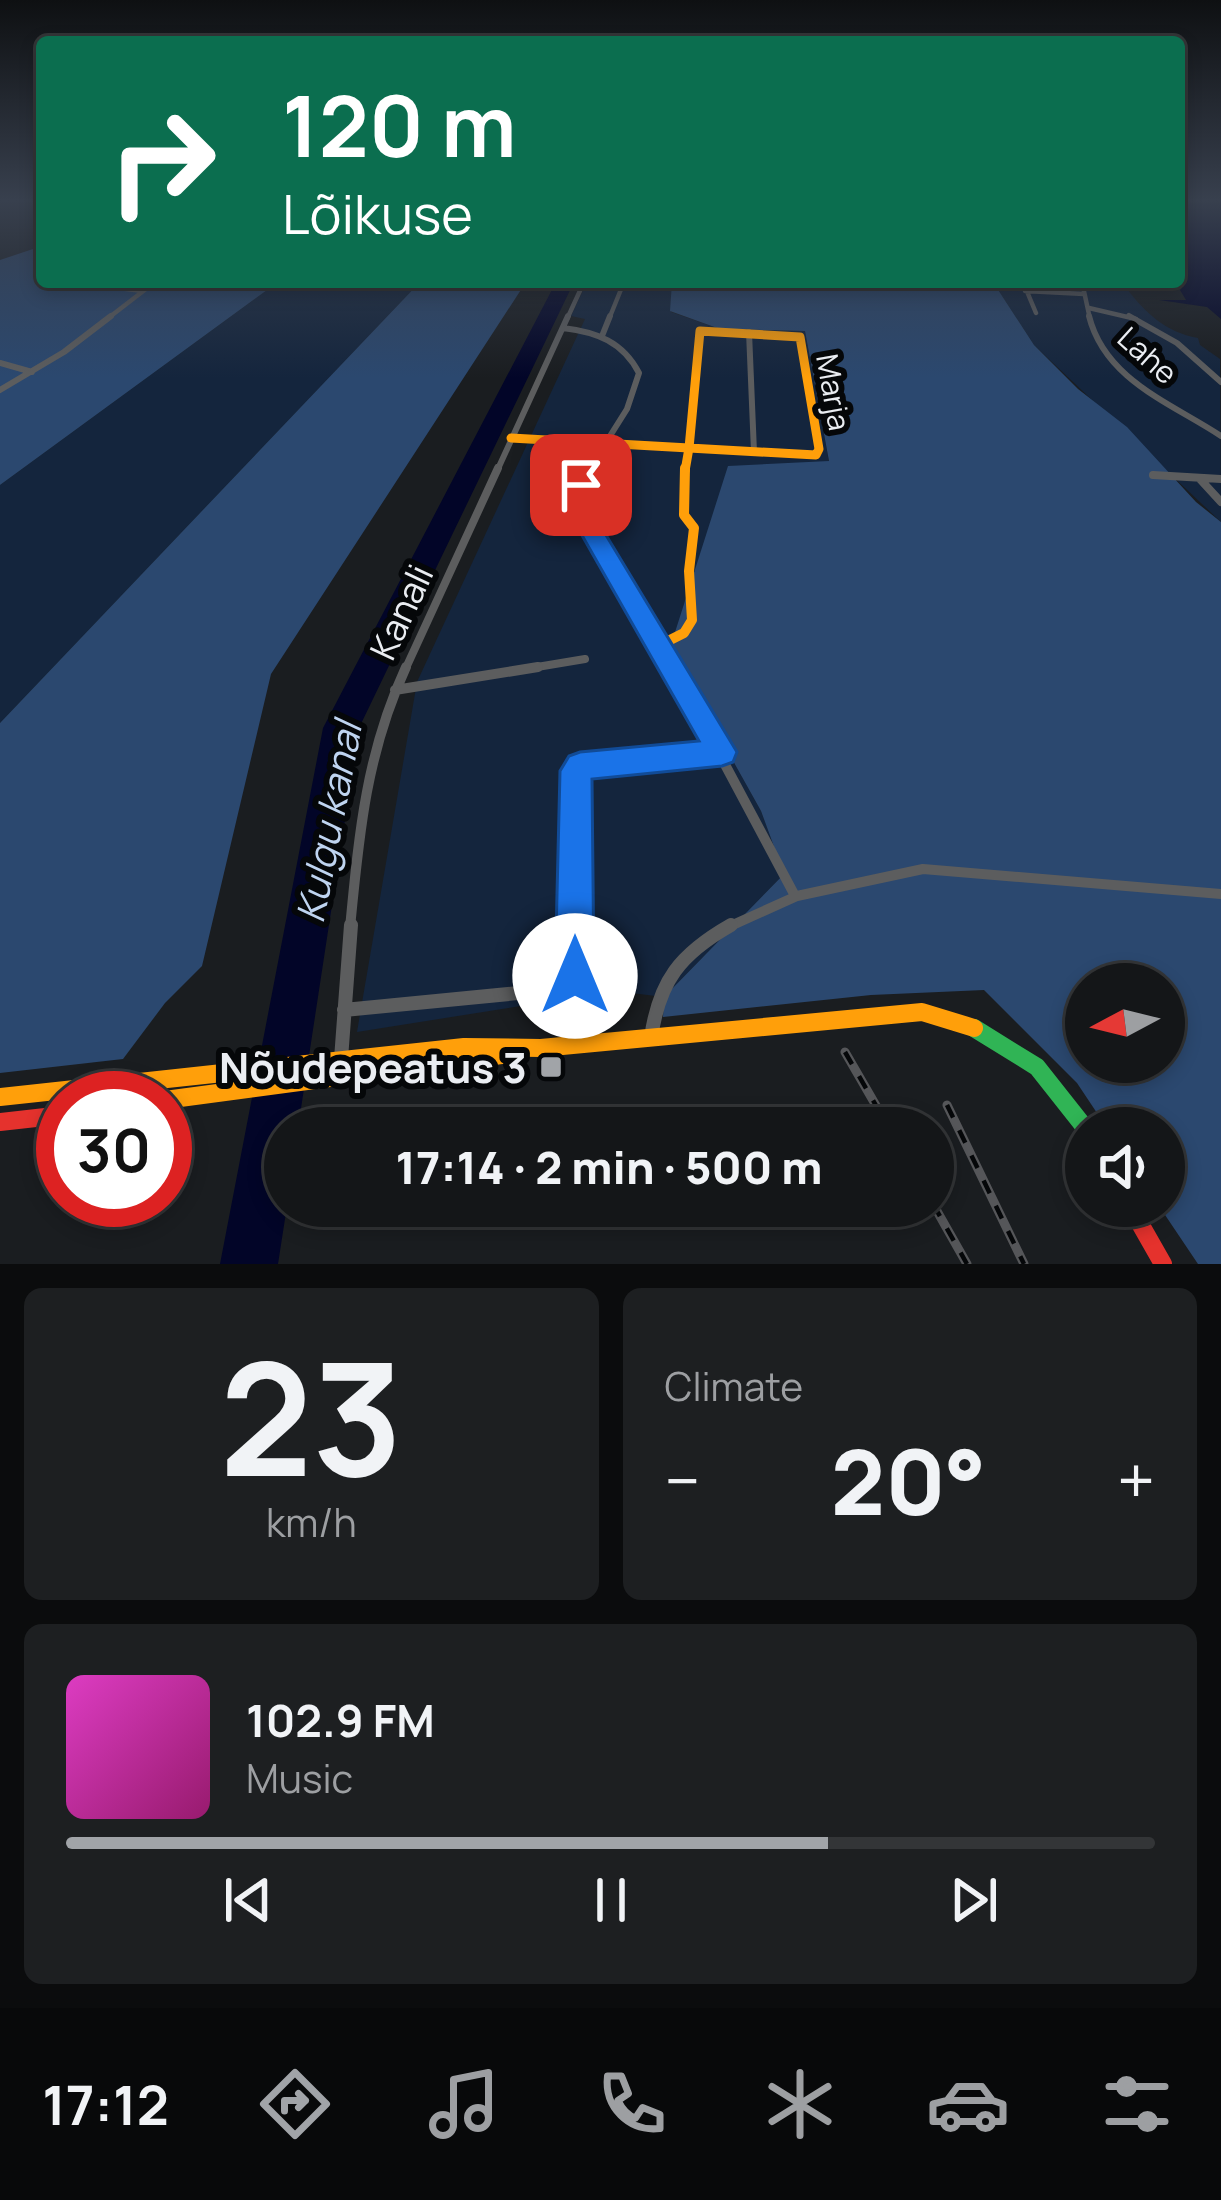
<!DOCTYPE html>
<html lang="en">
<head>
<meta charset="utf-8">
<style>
  :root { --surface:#141618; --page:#1d1f21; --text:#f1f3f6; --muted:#9d9fa2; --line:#333537; --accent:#a1a4a8 }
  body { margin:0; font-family:Manrope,sans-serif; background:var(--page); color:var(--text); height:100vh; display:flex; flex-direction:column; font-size:45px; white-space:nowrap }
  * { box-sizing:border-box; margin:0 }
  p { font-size:39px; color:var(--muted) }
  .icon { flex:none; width:66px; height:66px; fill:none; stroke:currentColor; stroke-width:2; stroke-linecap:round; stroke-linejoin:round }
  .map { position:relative; height:1264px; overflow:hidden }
  .sheet { display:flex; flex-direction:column; gap:24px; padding:24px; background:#0b0c0d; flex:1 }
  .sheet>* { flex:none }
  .banner { position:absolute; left:36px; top:36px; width:1149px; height:252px; border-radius:12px; box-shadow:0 6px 18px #0003,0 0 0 3px var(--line); background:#0b6e4f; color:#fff; overflow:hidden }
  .needle { width:78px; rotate:263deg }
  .buttons { position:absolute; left:1065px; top:963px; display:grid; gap:24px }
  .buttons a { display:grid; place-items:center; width:120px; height:120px; border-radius:50%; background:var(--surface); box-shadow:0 6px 18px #0003,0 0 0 3px var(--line); font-size:60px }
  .speed { position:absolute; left:36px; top:1071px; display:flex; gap:24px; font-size:60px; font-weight:700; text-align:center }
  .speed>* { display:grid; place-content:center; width:156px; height:156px; border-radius:50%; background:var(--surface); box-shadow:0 6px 18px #0003,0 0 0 3px var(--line); line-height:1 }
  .speed .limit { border:18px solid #d22; background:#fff; color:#111 }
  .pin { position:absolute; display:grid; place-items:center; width:102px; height:102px; color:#fff; margin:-51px; border-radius:24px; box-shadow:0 6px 18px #0006 }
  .me { position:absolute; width:132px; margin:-66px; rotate:0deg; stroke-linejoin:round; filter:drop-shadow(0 0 9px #0008) }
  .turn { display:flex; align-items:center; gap:42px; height:252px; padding:0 48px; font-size:54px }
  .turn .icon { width:156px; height:156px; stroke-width:2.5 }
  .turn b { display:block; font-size:84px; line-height:102px }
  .big { font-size:90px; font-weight:800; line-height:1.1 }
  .sheet .widget { flex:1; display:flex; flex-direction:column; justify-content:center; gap:18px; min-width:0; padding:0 42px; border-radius:18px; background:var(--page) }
  .sheet .dial { align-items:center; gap:0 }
  .dial b { font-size:156px; line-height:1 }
  .song { display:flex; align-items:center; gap:36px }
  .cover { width:144px; height:144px; border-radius:18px; background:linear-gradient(135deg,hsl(310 70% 55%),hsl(320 70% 35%)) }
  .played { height:12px; border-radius:6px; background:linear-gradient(90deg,var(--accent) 70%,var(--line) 70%) }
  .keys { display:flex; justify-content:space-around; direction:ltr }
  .heat { display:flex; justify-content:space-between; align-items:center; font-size:66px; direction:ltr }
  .sheet .tiles { flex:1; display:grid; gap:24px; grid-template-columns:1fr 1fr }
  .widget:last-child { grid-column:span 2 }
  .trip { position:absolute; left:264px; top:1107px; width:690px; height:120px; border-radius:60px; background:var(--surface); box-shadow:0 6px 18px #0003,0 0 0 3px var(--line); font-weight:800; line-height:120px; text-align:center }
  .tab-bar { display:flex; height:192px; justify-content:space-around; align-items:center; background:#08090a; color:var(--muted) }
  .tab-bar .icon { width:84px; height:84px }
  .tab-bar .on { color:var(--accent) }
  .tab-bar b { font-size:54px; color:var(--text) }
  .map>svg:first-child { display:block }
  .green { fill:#14253d }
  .forest { fill:#2b486f; fill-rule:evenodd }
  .water { fill:#020528 }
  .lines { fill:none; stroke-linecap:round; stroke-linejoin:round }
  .street-far4 { stroke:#5c5d5e; stroke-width:4.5 }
  .street-far3 { stroke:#5c5d5e; stroke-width:6 }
  .street-far2 { stroke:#5c5d5e; stroke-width:8 }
  .street-far1 { stroke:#5c5d5e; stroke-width:10 }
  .street { stroke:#5c5d5e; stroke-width:14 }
  .fast { stroke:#30b455; stroke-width:18 }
  .slow-far2 { stroke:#ff9f0a; stroke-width:9 }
  .slow-far1 { stroke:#ff9f0a; stroke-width:10 }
  .slow { stroke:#ff9f0a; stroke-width:18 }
  .jam { stroke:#e5322d; stroke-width:18 }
  .rail-casing { stroke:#555659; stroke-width:9 }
  .rail { stroke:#050709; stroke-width:4.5; stroke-dasharray:14; stroke-linecap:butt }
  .route { fill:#1a73e8; stroke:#114b97; stroke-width:3 }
  .poi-dot { fill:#a1a4a8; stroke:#050709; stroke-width:4.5 }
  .labels { text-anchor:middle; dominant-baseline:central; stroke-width:12; stroke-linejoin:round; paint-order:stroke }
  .far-street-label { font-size:30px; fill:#eaedf2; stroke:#050709 }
  .street-label { font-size:36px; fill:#eaedf2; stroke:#050709 }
  .water-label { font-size:39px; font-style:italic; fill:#bfd4f0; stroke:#050709 }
  .near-poi-label { font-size:42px; font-weight:bold; fill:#eaedf2; stroke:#050709; text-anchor:end }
</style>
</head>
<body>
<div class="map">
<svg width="1221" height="1264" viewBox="0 0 1221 1264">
  <rect width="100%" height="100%" fill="#1a1d20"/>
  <path class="green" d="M278 282H420L0 723V485Z
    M587 282H672L671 312 720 329 805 331 829 462 670 648 761 811 784 874 664 997 615 991 357 1032 417 682 585 319 571 316Z
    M993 282H1136L1141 288H1126C1146 313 1165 332 1198 338L1200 345 1220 359 1221 522 1034 345Z"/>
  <path class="forest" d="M42 246V282H278L0 485V260Z
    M420 282H526L271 674 202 966 165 1003 123 1059 0 1073V723Z
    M672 282H993L1034 345 1078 389 1127 427 1196 502 1221 522V1264H1198L1159 1206H1164V1128H1107L1077 1083 984 990 871 995 663 1017 664 997 784 874 761 811 670 648 728 466 829 461 805 331 720 329 670 311ZM1086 984H1164V1062H1086Z"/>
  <path class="water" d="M1179 201H1221V319L1207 307 1159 300H1186L1180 290 1184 285 1169 282H1179Z
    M556 282H574L359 728 298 1128H285L287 1206 278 1264H220L323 728Z"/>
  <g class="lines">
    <path class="street-far4" d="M67 282 143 291
      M1023 282 1036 313
      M1082 282 1090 319
      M1025 291 1084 294
      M1089 308 1136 319
      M107 319 155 282
      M567 319 584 282
      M609 319 624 282"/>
    <path class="street-far3" d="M1089 316C1105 380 1171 403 1221 436
      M1129 316 1177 343 1221 382
      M563 328C597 332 623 342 639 373L627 409 588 471
      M749 332 754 452
      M602 336 610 316
      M0 363 32 372
      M0 390 64 352 111 316
      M497 471 568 316"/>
    <path class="street-far2" d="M590 468 582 495 584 514 674 670
      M1153 475 1221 479
      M1199 478 1221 502
      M405 670 498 468
      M519 670 585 659"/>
    <path class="street-far1" d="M673 667 794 894
      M395 690 538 667
      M350 928C359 834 366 754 406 667
      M575 928 576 771 580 766 722 752
      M726 928 797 896 923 869 1221 894"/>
    <path class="street" d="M344 1010 560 989 575 976V925
      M651 1038C659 981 680 954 731 925
      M341 1059 351 925"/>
    <path class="fast" d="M974 1028 1037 1067 1086 1129"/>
    <path class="slow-far2" d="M700 331 800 337 819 449 816 455 689 448Z
      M511 438 689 448
      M685 471 689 448"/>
    <path class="slow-far1" d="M660 645 684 633 692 620 689 571 694 528 684 515 685 468"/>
    <path class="slow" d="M0 1097 464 1047 541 1048 922 1012 974 1028
      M165 1100 516 1053"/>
    <path class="jam" d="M0 1122 63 1115
      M1130 1206 1163 1264"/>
    <defs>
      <path id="rail" d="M845 1052 889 1128
        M947 1105 1024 1264
        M933 1204 967 1264"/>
    </defs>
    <use href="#rail" class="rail-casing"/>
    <use href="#rail" class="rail"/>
  </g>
  <linearGradient id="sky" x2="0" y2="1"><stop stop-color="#0e1012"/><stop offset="0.53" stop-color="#38404e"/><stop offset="1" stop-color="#38404e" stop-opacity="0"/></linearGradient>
  <rect width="1221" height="378" fill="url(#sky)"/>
  <path class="route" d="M581 478 592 485 590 497 603 530 737 752 733 762 722 766 592 779 594 976 589 990 575 996 561 990 555 976 560 771 569 756 580 752 699 741 579 530 567 497 573 480Z"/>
  <rect class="poi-dot" x="539" y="1055" width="24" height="24" rx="6"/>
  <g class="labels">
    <g class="far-street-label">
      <text transform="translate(1148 355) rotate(42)">Lahe</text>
      <text transform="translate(834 392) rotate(80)">Marja</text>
    </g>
    <g class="street-label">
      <text transform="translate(401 612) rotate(-65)">Kanali</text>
    </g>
    <g class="water-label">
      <text transform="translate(328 822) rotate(-79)">Kulgu kanal</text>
    </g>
    <g class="near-poi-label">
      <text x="527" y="1067">Nõudepeatus 3</text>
    </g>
  </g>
</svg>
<div class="buttons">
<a><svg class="needle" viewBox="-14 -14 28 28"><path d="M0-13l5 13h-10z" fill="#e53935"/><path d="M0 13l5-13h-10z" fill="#9d9fa2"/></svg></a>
<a><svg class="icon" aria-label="sound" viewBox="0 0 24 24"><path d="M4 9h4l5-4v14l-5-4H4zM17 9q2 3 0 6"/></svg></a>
</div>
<div class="speed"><div class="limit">30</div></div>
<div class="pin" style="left:581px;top:485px;background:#d93025"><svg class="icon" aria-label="arrive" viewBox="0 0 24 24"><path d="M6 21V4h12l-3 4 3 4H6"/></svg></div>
<svg class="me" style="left:575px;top:976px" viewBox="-20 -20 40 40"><circle r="19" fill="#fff"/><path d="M0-13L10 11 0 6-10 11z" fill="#1a73e8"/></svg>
<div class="trip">17:14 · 2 min · 500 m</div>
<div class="banner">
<div class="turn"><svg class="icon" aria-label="right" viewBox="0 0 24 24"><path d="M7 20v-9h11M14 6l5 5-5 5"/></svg><div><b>120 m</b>Lõikuse</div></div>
</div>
</div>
<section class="sheet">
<div class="tiles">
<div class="widget dial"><b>23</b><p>km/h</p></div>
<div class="widget"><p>Climate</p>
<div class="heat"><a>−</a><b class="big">20°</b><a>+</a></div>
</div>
<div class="widget">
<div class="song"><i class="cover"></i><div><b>102.9 FM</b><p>Music</p></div></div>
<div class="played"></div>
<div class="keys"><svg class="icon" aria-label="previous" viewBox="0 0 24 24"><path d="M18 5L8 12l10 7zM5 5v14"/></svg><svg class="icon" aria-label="pause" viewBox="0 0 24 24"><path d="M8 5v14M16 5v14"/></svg><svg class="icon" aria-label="next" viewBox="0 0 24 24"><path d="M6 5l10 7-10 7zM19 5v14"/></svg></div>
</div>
</div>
</section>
<nav class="tab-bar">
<b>17:12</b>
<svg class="icon on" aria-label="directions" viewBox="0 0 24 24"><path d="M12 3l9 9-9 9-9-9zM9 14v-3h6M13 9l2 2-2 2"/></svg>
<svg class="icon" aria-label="music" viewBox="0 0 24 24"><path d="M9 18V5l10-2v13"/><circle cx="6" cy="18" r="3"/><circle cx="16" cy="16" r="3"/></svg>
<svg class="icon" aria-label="phone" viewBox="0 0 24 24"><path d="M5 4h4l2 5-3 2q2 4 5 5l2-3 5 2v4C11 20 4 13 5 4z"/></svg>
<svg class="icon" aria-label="climate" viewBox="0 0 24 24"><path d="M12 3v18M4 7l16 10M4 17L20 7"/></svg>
<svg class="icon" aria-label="car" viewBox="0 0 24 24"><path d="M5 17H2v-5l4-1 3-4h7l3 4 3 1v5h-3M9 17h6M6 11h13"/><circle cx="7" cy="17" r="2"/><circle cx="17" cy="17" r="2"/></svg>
<svg class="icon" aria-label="filters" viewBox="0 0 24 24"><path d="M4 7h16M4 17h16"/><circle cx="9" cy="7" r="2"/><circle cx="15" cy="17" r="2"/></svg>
</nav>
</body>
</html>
